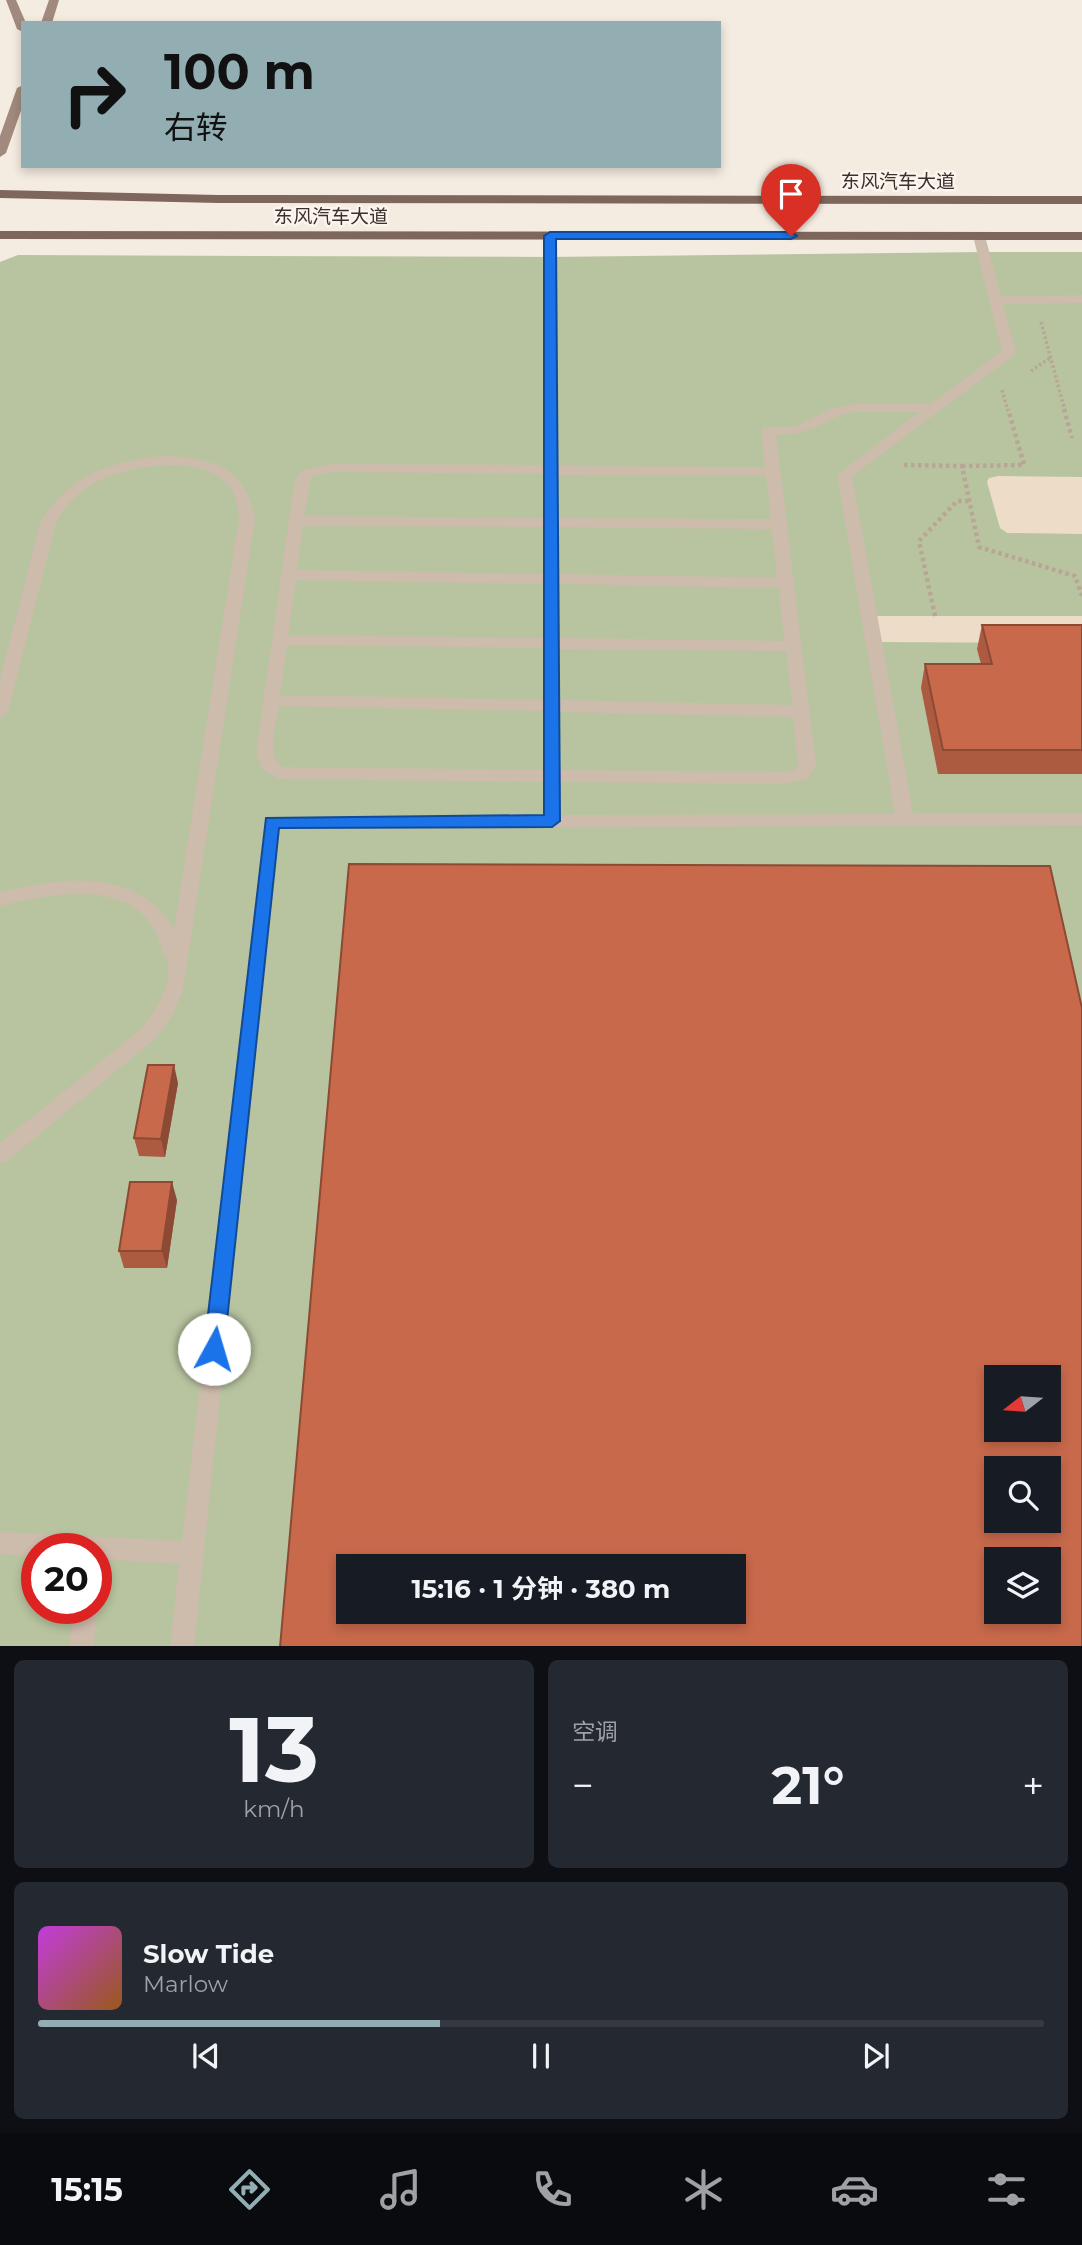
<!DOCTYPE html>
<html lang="zh">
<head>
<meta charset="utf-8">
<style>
  :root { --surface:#171b24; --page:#242831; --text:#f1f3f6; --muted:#9ea1a6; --line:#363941; --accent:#92aeb2 }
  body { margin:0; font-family:Montserrat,"Noto Sans SC",sans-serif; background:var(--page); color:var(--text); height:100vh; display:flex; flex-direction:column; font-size:26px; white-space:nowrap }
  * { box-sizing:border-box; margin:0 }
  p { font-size:23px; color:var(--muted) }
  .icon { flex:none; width:38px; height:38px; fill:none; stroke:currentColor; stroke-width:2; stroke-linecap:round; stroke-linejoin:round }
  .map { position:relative; height:1646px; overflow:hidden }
  .side { display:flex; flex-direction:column; gap:14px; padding:14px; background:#0d0f14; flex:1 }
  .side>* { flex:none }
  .top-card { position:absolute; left:21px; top:21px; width:700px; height:147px; border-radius:0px; box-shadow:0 4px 10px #0003; background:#92aeb2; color:#111; overflow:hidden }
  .needle { width:46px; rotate:253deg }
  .fabs { position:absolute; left:984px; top:1365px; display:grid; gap:14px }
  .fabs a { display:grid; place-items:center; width:77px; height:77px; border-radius:0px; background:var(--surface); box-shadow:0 4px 10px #0003; font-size:35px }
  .speed { position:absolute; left:21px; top:1533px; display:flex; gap:14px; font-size:35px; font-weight:700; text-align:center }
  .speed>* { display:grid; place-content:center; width:91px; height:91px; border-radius:50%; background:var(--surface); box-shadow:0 4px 10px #0003; line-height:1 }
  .speed .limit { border:10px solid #d22; background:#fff; color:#111 }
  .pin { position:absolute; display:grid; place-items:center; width:60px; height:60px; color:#fff; margin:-72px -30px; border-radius:50% 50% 50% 0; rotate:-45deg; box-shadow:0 0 7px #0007 }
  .pin .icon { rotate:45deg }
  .me { position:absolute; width:77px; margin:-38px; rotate:6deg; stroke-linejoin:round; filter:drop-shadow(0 0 5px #0008) }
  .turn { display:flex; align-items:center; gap:24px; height:147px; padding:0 28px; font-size:32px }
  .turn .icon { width:91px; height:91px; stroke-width:2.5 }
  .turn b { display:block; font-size:49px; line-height:60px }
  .big { font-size:52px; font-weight:700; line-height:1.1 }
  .side .tile { flex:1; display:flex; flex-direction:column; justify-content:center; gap:10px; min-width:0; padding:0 24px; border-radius:10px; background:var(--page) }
  .side .dial { align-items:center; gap:0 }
  .dial b { font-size:91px; line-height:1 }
  .song { display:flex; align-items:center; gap:21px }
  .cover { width:84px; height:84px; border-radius:10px; background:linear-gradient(135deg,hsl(290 70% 55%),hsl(30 70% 35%)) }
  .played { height:7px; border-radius:4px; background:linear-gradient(90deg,var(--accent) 40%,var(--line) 40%) }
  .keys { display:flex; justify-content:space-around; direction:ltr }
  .heat { display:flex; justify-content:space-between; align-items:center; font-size:38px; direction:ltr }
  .side .tiles { flex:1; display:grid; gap:14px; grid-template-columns:1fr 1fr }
  .tile:last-child { grid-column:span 2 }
  .trip { position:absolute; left:336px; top:1554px; width:410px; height:70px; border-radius:0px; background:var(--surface); box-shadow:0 4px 10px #0003; font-weight:700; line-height:70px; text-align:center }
  .tab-bar { display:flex; height:112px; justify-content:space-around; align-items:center; background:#090b0e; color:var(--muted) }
  .tab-bar .icon { width:49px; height:49px }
  .tab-bar .selected { color:var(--accent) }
  .tab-bar b { font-size:32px; color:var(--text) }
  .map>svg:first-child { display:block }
  .green { fill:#b8c4a0; fill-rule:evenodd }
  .plaza { fill:#ecdcc8 }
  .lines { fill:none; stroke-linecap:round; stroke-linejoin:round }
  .path-far1 { stroke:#b9a596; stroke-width:3.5; stroke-dasharray:2.5 2.5; stroke-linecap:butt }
  .path { stroke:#b9a596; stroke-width:4.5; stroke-dasharray:3.5 3.5; stroke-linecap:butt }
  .lane { fill:#cdbbac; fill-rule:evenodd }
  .secondary { fill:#a18a7d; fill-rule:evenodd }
  .primary { fill:#7d675c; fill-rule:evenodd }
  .wall { fill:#ac5a40 }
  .shaded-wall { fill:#8c4a34 }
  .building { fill:#c8694b; stroke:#8c4a34; stroke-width:2; fill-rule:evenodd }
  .route { fill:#1a73e8; stroke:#114b97; stroke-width:2 }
  .labels { text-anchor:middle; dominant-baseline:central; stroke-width:5; stroke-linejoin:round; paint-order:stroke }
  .far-street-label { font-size:19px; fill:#3b302b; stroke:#fbf5ee }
</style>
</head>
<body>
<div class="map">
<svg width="1082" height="1647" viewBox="0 0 1082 1647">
  <rect width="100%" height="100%" fill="#f4ebe1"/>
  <path class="green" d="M983 252H1082V1646H0V262L18 255 550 257ZM996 1377H1048V1430H996ZM996 1468H1048V1521H996ZM37 1549H96V1608H37ZM996 1559H1048V1612H996ZM348 1566H733V1612H348Z"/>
  <path class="plaza" d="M998 476 1082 477V534L1007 533 1000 528 987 482 989 478Z
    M869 616H1082V643L874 642Z"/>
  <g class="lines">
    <path class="path-far1" d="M1041 322 1065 411
      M1031 371 1050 358
      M1002 390 1008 411"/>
    <path class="path" d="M1064 409 1072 438
      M904 465 962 466 979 547 1075 576 1082 596
      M962 466 1024 465 1008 409
      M935 616 919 541 957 501H969"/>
    <path class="lane" d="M550 232 556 236 558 466 765 467 761 430 763 427H794L831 409 852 404H931L1002 351 973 236 974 233H984L985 236 1001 296 1082 295V303L1003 304 1016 352 1014 355 852 476 913 813H1082V825L279 829 194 1647H170L179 1564 96 1559V1549H37V1556L0 1554V1532L182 1541 265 818 543 815V782L279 779 262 769 256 753 294 484 300 471 331 464 543 465 544 236ZM852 412H919L837 475 895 814 561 815 560 782 781 784 806 780 816 766 776 435C812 436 821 420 852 412ZM331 472 543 474V518L304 516 311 477ZM558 475 766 476 771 519 558 518ZM303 526 543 527V574L297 570ZM559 527 772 529 777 578 559 574ZM296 580 543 584V638L288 635ZM559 584 779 588 784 641 559 638ZM287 645 543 648V700L280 695ZM559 649 786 651 792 705 560 700ZM279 706 543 711V770L283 767C265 754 276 725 279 706ZM560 712 793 717 798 765 795 770 781 772 560 770Z
      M166 456C214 459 244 466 255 518L183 990 170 1019 155 1039 7 1161 0 1164V1143L141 1029C154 1012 171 989 168 966 168 961 163 953 161 947 142 875 54 893 0 906V892C61 878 137 866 174 929L239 518C238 510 237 499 233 492 209 449 121 465 88 487 74 496 63 509 56 523L8 712 0 718V680L40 523C67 475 114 460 166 456Z
      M96 1604 98 1608 93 1647H69L74 1608H96Z"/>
    <path class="secondary" d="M6 0H16L26 23H23V32L17 29Z
      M49 0H59L52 23H41Z
      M23 85V105L6 153 0 157V136L17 88Z"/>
    <path class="primary" d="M0 190 218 195 1082 196V204L218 203 0 198Z
      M0 231 1082 232V240L0 239Z"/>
  </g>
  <path class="wall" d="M982 625H1082V774H938L921 688 925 664H981L977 649Z
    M178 1083 165 1157 139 1156 134 1138Z
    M177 1200 167 1268H124L119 1251Z"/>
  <path class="shaded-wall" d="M174 1065 178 1083 165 1157 161 1139Z
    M172 1182 177 1200 167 1268 162 1251Z"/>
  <path class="building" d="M982 625H1082V750H943L925 664H992Z
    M349 864 1050 866 1082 1008V1647H280ZM996 1377H1048V1430H996ZM996 1468H1048V1521H996ZM996 1559H1048V1612H996ZM348 1566H733V1612H348Z
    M148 1065H174L161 1139 134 1138Z
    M130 1182H172L162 1251H119Z"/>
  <path class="route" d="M550 232H791L797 236 791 239H556L560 821 552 827 279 828 224 1349 221 1355 214 1358 207 1355 204 1349 266 818 544 815V236Z"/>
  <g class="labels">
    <g class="far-street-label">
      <text x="898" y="181">东风汽车大道</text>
      <text x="331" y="216">东风汽车大道</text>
    </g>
  </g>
</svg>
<div class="fabs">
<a><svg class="needle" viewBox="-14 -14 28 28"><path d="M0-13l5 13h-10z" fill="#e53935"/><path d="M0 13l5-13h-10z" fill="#9ea1a6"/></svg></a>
<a><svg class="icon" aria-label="search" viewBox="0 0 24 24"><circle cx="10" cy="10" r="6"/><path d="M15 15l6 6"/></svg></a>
<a><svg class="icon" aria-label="layers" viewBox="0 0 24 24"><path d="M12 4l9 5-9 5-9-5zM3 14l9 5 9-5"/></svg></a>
</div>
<div class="speed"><div class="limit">20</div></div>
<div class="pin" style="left:791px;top:236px;background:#d93025"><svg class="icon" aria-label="arrive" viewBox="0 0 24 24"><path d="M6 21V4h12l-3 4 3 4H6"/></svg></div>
<svg class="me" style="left:214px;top:1349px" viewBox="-20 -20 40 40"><circle r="19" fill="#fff"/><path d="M0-13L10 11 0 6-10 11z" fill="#1a73e8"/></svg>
<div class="trip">15:16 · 1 分钟 · 380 m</div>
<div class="top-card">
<div class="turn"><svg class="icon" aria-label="right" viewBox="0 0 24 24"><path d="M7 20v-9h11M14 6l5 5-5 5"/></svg><div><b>100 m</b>右转</div></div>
</div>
</div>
<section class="side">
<div class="tiles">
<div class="tile dial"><b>13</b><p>km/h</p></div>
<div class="tile"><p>空调</p>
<div class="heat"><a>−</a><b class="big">21°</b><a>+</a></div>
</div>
<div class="tile">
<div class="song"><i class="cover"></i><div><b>Slow Tide</b><p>Marlow</p></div></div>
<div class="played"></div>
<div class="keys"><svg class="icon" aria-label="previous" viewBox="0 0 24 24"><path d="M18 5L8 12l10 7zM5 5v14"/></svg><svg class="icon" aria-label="pause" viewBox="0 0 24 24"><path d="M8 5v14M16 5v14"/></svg><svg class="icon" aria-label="next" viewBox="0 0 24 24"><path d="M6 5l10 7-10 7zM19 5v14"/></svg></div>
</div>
</div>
</section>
<nav class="tab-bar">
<b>15:15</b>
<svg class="icon selected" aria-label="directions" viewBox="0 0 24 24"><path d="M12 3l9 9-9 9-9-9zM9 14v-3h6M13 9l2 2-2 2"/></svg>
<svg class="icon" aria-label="music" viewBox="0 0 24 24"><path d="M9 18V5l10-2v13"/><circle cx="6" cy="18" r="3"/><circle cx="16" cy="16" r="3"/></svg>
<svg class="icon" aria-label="phone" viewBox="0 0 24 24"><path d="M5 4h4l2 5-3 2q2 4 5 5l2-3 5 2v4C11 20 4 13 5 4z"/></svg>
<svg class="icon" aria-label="climate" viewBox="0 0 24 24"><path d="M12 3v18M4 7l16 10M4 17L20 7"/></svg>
<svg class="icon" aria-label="car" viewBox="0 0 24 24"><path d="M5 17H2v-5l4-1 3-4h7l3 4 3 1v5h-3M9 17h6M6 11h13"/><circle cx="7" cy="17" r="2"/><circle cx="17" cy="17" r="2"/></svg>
<svg class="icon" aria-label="filters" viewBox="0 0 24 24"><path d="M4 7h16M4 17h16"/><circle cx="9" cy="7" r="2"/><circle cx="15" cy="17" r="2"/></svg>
</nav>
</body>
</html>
